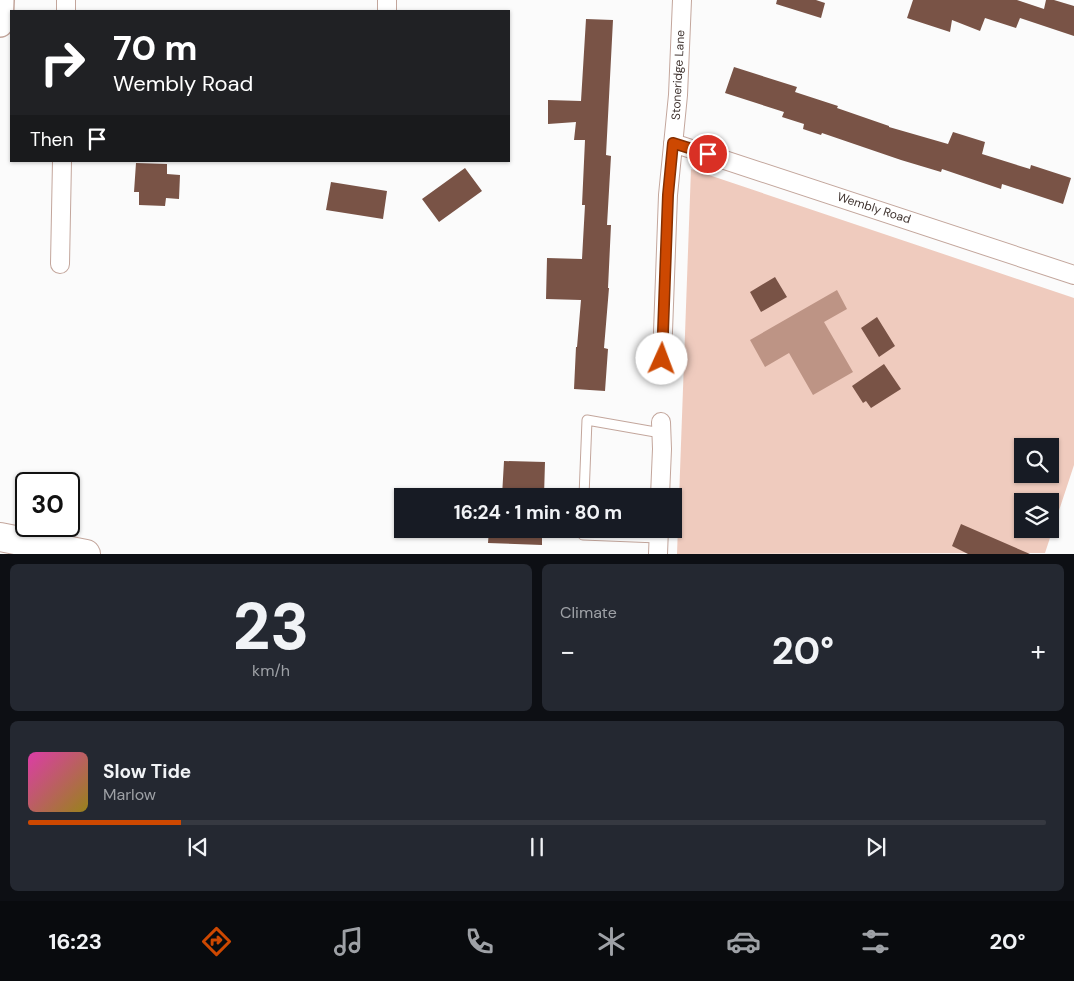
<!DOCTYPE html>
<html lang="en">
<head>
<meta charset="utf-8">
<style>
  :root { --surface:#171b24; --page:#242831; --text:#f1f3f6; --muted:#9ea1a6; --line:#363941; --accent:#cd4801 }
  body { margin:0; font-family:"DM Sans",sans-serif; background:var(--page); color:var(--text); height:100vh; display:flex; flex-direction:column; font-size:19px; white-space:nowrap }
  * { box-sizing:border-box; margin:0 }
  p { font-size:16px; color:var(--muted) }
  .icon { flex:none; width:28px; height:28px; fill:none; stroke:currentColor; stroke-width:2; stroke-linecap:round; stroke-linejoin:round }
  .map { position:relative; height:554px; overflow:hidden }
  .details { display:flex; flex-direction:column; gap:10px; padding:10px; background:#0d0f14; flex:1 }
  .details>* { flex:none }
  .banner { position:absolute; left:10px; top:10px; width:500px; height:152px; border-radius:0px; box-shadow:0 1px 4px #0004; background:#202124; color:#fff; overflow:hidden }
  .buttons { position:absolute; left:1014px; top:438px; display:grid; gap:10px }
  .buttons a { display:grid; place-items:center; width:45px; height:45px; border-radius:0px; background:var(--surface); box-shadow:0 1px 4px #0004; font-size:25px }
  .speed { position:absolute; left:15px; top:472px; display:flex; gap:10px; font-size:25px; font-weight:700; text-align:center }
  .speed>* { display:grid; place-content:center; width:65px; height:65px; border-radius:50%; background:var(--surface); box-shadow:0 1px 4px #0004; line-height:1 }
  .speed .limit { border:2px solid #111; border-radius:8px; background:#fff; color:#111 }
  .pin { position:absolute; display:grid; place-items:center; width:42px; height:42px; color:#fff; margin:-21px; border:2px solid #fff; border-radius:50%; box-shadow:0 1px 5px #0007 }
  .me { position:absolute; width:55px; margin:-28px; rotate:2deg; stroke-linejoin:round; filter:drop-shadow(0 0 4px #0008) }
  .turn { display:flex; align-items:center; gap:18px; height:105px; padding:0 20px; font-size:22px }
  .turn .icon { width:65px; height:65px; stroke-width:2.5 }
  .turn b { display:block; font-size:35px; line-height:42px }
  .then { display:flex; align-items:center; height:48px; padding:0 20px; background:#0003; gap:10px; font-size:19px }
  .big { font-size:38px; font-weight:700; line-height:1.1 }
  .details .card { flex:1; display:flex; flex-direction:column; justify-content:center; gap:8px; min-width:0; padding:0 18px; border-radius:8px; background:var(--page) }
  .details .dial { align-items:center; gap:0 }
  .dial b { font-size:65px; line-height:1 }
  .song { display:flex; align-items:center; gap:15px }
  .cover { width:60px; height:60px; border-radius:8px; background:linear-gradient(135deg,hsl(320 70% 55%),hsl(50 70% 35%)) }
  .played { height:5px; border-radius:2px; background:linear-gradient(90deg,var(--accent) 15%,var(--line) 15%) }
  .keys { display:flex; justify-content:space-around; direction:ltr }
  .heat { display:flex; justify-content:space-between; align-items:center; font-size:28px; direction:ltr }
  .details .tiles { flex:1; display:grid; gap:10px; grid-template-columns:1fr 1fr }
  .card:last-child { grid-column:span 2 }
  .trip { position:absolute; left:394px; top:488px; width:288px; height:50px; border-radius:0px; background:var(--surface); box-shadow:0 1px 4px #0004; font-weight:700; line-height:50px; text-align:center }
  .tabs { display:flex; height:80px; justify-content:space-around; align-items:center; background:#090b0e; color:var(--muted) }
  .tabs .icon { width:35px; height:35px }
  .tabs .current { color:var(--accent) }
  .tabs b { font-size:22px; color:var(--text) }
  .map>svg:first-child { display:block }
  .green { fill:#efcbbe; fill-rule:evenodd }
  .water { fill:#bd9485 }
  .building { fill:#795346 }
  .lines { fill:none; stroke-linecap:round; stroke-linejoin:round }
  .lane-casing { stroke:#c3a69c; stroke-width:11 }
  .street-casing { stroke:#c3a69c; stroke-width:20 }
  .secondary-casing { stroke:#c3a69c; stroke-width:28 }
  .primary-casing { stroke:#c3a69c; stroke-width:30 }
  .lane { stroke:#fff; stroke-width:9 }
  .street { stroke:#fff; stroke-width:18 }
  .secondary { stroke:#fff; stroke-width:25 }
  .primary { stroke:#fff; stroke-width:28 }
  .route-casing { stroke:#852f01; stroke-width:12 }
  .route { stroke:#cd4801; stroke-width:9 }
  .labels { text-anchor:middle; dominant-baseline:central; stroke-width:5; stroke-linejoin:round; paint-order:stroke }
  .street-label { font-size:12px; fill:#403430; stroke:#fff }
</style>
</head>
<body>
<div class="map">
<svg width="1074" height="554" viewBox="0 0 1074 554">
  <rect width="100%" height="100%" fill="#fbfbfb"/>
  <path class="green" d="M691 169 1074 298V465L1045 553 677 554ZM1022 446H1050V474H1022ZM1022 501H1050V529H1022Z"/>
  <path class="water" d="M837 290 847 309 824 322 853 372 813 395 789 353 765 367 750 340Z"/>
  <path class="building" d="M777 0H816L825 3 821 18 776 4Z
    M913 0H1017L1044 9 1046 0H1054L1074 6V36L1020 18 1016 28 985 18 980 31 952 20 950 32 907 18Z
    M586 19 613 20 606 155 611 156 607 225H611L608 288H609L604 348 608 349 605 391 574 389 576 347H577L581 300 546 299 547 258 582 259 585 205H582L585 140H574L576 122 548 124V100L581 101Z
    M734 67 797 87 795 92 838 106 837 108 889 126V127L948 144 953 132 985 142 982 154 1030 169 1031 165 1071 178 1063 204 1002 184 1001 189 942 169 941 172 901 160 822 133 821 135 803 129 804 124 782 117 784 112 725 93Z
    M136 163 167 164V174L180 175 179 199 166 198 165 206 139 205V192H134Z
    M465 168 482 191 439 222 422 199Z
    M331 182 387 191 383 219 326 210Z
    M775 277 787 297 761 312 750 292Z
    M877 317 895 346 879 357 861 328Z
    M884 364 901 389 871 408 866 401 863 403 852 386Z
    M504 461 545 462 544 496H502Z
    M961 524 1030 554H968L952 546Z
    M489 529H542V545L488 543Z"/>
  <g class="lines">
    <defs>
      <path id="lane" d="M584 496 587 420 661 433
        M583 529V535L658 538"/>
      <path id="street" d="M66 11V0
        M387 11V0
        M673 143 1074 275
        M60 264 62 161
        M662 359 668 195 678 95 682 0
        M660 496 662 449 661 422
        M658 554 659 529"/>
      <path id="secondary" d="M0 24 1 0"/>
      <path id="primary" d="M0 537 86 554"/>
    </defs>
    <use href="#lane" class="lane-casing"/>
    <use href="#street" class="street-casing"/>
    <use href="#secondary" class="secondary-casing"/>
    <use href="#primary" class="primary-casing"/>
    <use href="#lane" class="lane"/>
    <use href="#street" class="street"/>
    <use href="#secondary" class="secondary"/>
    <use href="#primary" class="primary"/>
  </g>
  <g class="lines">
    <defs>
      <path id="route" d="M662 359 668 195 673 143 708 154"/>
    </defs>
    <use href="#route" class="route-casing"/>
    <use href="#route" class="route"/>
  </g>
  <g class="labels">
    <g class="street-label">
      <text transform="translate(678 75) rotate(-87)">Stoneridge Lane</text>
      <text transform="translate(874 208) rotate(18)">Wembly Road</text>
    </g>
  </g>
</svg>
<div class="buttons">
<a><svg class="icon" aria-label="search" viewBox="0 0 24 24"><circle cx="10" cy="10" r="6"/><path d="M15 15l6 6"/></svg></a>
<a><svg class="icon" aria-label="layers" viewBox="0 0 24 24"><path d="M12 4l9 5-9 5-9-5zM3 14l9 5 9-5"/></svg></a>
</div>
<div class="speed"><div class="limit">30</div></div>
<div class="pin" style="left:708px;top:154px;background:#d93025"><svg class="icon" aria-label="arrive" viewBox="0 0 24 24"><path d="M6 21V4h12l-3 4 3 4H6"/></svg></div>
<svg class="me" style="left:662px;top:359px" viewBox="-20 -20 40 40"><circle r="19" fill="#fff"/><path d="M0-13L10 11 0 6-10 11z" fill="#cd4801"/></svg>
<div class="trip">16:24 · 1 min · 80 m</div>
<div class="banner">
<div class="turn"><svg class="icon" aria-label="right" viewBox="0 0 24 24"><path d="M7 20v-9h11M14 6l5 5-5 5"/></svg><div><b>70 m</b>Wembly Road</div></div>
<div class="then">Then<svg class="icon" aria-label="arrive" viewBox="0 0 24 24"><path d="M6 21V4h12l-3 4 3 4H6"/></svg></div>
</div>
</div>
<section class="details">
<div class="tiles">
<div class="card dial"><b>23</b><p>km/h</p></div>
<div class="card"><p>Climate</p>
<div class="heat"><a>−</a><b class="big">20°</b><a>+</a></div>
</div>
<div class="card">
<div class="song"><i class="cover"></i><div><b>Slow Tide</b><p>Marlow</p></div></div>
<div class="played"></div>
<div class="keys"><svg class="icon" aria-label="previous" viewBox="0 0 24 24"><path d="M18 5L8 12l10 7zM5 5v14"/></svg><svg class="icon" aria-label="pause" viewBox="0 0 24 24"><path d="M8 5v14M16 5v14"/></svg><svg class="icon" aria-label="next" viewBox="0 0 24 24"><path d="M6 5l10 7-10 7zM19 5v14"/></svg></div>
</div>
</div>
</section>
<nav class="tabs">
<b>16:23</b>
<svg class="icon current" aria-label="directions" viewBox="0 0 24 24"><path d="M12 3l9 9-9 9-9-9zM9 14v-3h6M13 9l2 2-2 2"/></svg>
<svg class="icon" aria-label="music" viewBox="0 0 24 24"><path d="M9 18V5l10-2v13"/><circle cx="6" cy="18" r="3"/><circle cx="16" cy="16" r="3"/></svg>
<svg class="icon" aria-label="phone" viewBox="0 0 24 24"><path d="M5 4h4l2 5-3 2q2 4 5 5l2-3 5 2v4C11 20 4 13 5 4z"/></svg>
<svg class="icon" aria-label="climate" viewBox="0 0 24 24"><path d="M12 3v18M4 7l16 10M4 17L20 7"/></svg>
<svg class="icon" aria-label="car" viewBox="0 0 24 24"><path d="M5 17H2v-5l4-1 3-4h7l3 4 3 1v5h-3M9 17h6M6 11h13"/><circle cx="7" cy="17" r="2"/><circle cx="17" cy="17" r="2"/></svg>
<svg class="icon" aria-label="filters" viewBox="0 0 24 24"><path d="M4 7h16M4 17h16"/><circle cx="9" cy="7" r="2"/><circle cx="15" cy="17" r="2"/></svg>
<b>20°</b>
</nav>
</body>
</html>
